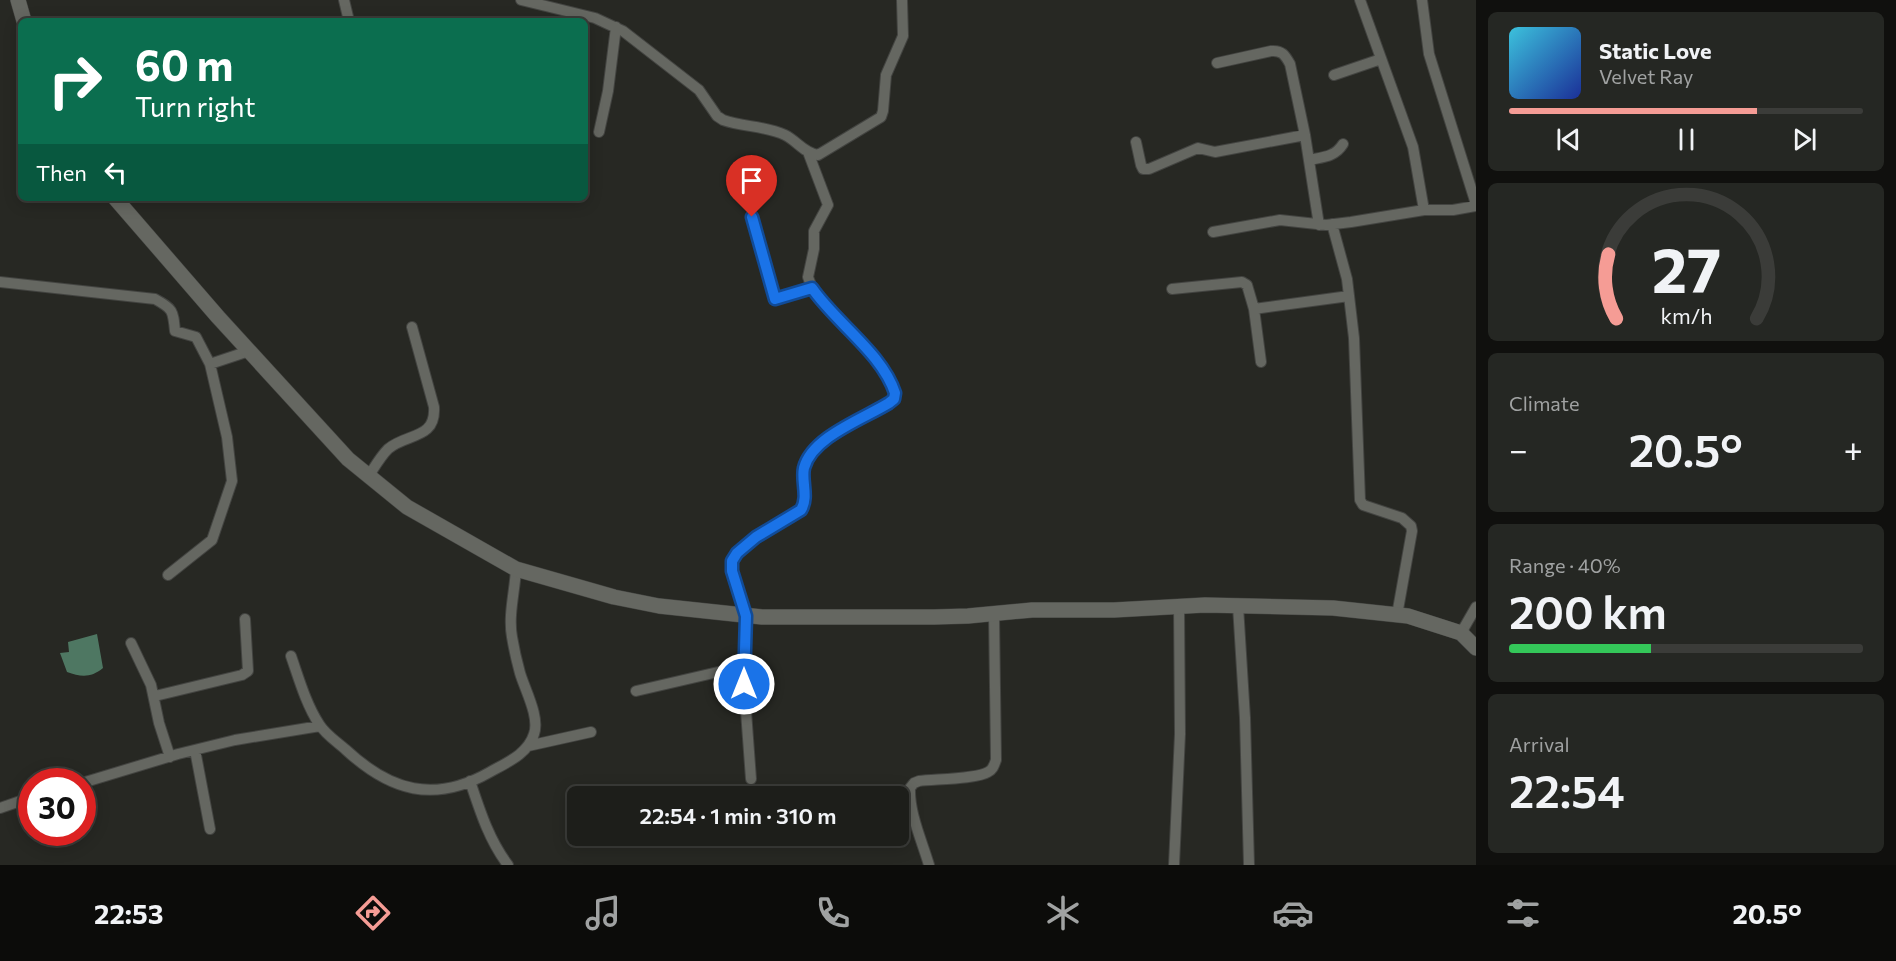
<!DOCTYPE html>
<html lang="en">
<head>
<meta charset="utf-8">
<style>
  :root { --surface:#1d1e1a; --page:#252723; --text:#f1f3f6; --muted:#a0a2a2; --line:#3b3c39; --accent:#f59c95 }
  body { margin:0; font-family:Commissioner,sans-serif; background:var(--page); color:var(--text); height:100vh; display:flex; flex-direction:column; font-size:22px; white-space:nowrap }
  * { box-sizing:border-box; margin:0 }
  p { font-size:20px; color:var(--muted) }
  .icon { flex:none; width:33px; height:33px; fill:none; stroke:currentColor; stroke-width:2; stroke-linecap:round; stroke-linejoin:round }
  .map { position:relative; flex:1; overflow:hidden }
  .drawer { display:flex; flex-direction:column; gap:12px; padding:12px; background:#10100e; width:420px }
  .drawer>* { flex:none }
  .hud { position:absolute; left:18px; top:18px; width:570px; height:183px; border-radius:9px; box-shadow:0 3px 15px #0003,0 0 0 2px var(--line); background:#0b6e4f; color:#fff; overflow:hidden }
  .speed { position:absolute; left:18px; top:768px; display:flex; gap:12px; font-size:30px; font-weight:700; text-align:center }
  .speed>* { display:grid; place-content:center; width:78px; height:78px; border-radius:50%; background:var(--surface); box-shadow:0 3px 15px #0003,0 0 0 2px var(--line); line-height:1 }
  .speed .limit { border:9px solid #d22; background:#fff; color:#111 }
  .pin { position:absolute; display:grid; place-items:center; width:51px; height:51px; color:#fff; margin:-62px -26px; border-radius:50% 50% 50% 0; rotate:-45deg; box-shadow:0 0 6px #0007 }
  .pin .icon { rotate:45deg }
  .me { position:absolute; width:66px; margin:-33px; rotate:0deg; stroke-linejoin:round; filter:drop-shadow(0 0 4px #0008) }
  .turn { display:flex; align-items:center; gap:21px; height:126px; padding:0 18px; font-size:27px }
  .turn .icon { width:78px; height:78px; stroke-width:2.5 }
  .turn b { display:block; font-size:42px; line-height:51px }
  .then { display:flex; align-items:center; height:57px; padding:0 18px; background:#0003; gap:12px; font-size:22px }
  .big { font-size:45px; font-weight:600; line-height:1.1 }
  .drawer .widget { flex:1; display:flex; flex-direction:column; justify-content:center; gap:9px; min-width:0; padding:0 21px; border-radius:9px; background:var(--page) }
  .drawer .dial { align-items:center; gap:0 }
  .dial svg { height:156px; overflow:visible; fill:none; stroke:var(--line); stroke-width:7; stroke-linecap:round; text-anchor:middle }
  .dial text { fill:var(--text); stroke:none }
  .song { display:flex; align-items:center; gap:18px }
  .cover { width:72px; height:72px; border-radius:9px; background:linear-gradient(135deg,hsl(190 70% 55%),hsl(230 70% 35%)) }
  .played { height:6px; border-radius:3px; background:linear-gradient(90deg,var(--accent) 70%,var(--line) 70%) }
  .keys { display:flex; justify-content:space-around; direction:ltr }
  .heat { display:flex; justify-content:space-between; align-items:center; font-size:33px; direction:ltr }
  .charge { height:9px; border-radius:4px; background:linear-gradient(90deg,#34c759 40%,var(--line) 0) }
  .trip { position:absolute; left:567px; top:786px; width:342px; height:60px; border-radius:9px; background:var(--surface); box-shadow:0 3px 15px #0003,0 0 0 2px var(--line); font-weight:600; line-height:60px; text-align:center }
  .dock { display:flex; height:96px; justify-content:space-around; align-items:center; background:#0c0c0a; color:var(--muted) }
  .dock .icon { width:42px; height:42px }
  .dock .on { color:var(--accent) }
  .dock b { font-size:27px; color:var(--text) }
  main { display:flex; flex:1; min-height:0 }
  .map>svg:first-child { display:block }
  .water { fill:#4e7762 }
  .lines { fill:none; stroke-linecap:round; stroke-linejoin:round }
  .street-casing { stroke:#434441; stroke-width:12 }
  .secondary-casing { stroke:#434441; stroke-width:16 }
  .street { stroke:#656761; stroke-width:10 }
  .secondary { stroke:#656761; stroke-width:15 }
  .route-casing { stroke:#114b97; stroke-width:15 }
  .route { stroke:#1a73e8; stroke-width:10 }
</style>
</head>
<body>
<main>
<div class="map">
<svg width="1476" height="865" viewBox="0 0 1476 865">
  <rect width="100%" height="100%" fill="#272823"/>
  <path class="water" d="M97 634 103 668C91 678 81 677 67 672L60 653 69 652 68 642Z"/>
  <g class="lines">
    <defs>
      <path id="street" d="M344 0 349 21
        M521 0 595 18 623 31 699 90 717 116 723 120C743 127 766 126 785 135 797 141 804 153 818 155L881 117 883 111 886 75 903 36 902 0
        M1360 0 1413 147 1424 210
        M1422 0 1429 54 1476 204
        M1217 63 1271 51C1282 50 1285 55 1290 64L1305 135 1319 225
        M1334 75 1381 59
        M599 132 608 91 616 27
        M1136 142 1141 165 1143 169H1149L1198 148 1215 152 1305 135
        M1309 160C1323 157 1335 157 1343 144
        M752 217 775 299 812 288
        M1332 224 1347 279 1354 338 1360 500 1363 505 1402 518 1411 526 1412 531 1397 615
        M1213 232 1280 220 1326 225 1351 222 1424 210H1453L1476 206
        M0 282 155 299C173 309 173 310 175 331L196 337 210 364 249 351
        M1172 289 1242 282 1247 285 1254 309 1349 296
        M1254 309 1261 362
        M368 477C374 468 380 457 388 449 406 433 436 440 434 407L412 327
        M168 575 212 540 232 481 227 437 210 364
        M1238 606 1245 718 1249 865
        M1461 633 1476 607
        M131 643 151 685 159 723 170 757
        M291 656C299 679 306 704 319 724 325 734 337 742 345 749 390 791 434 804 490 772 506 763 528 754 534 734 540 717 525 690 520 673 517 662 514 649 512 637 508 615 515 591 516 569
        M636 691 744 666
        M155 696 242 675 248 671 245 619
        M528 746 591 732
        M195 750 210 829
        M751 779 744 684 746 616 732 571V561L737 553 756 537 801 510C809 497 801 481 804 468 812 437 864 419 889 403L894 399 895 393 888 377 872 355 821 301 812 288 808 277 814 249V231L828 205 808 152
        M470 781C480 811 489 840 508 865
        M82 783 178 754 235 740 320 726
        M0 808 32 797
        M929 865C922 841 909 813 910 788L914 783 919 781C935 779 977 779 988 772 993 770 994 765 996 760L994 614
        M1174 865 1180 734 1179 606"/>
      <path id="secondary" d="M18 0 24 21
        M115 198 218 317 348 459 407 507 516 569 614 597 659 606 762 617H934L968 616 1032 610H1114L1205 605 1333 608 1408 616 1461 633 1476 648"/>
    </defs>
    <use href="#street" class="street-casing"/>
    <use href="#secondary" class="secondary-casing"/>
    <use href="#street" class="street"/>
    <use href="#secondary" class="secondary"/>
  </g>
  <g class="lines">
    <defs>
      <path id="route" d="M744 684 746 616 732 571V561L737 553 756 537 801 510C809 497 801 481 804 468 812 437 863 419 889 403L894 399 895 393C882 353 836 323 812 288L775 299 752 217"/>
    </defs>
    <use href="#route" class="route-casing"/>
    <use href="#route" class="route"/>
  </g>
</svg>
<div class="speed"><div class="limit">30</div></div>
<div class="pin" style="left:752px;top:217px;background:#d93025"><svg class="icon" aria-label="arrive" viewBox="0 0 24 24"><path d="M6 21V4h12l-3 4 3 4H6"/></svg></div>
<svg class="me" style="left:744px;top:684px" viewBox="-20 -20 40 40"><circle r="17" fill="#1a73e8" stroke="#fff" stroke-width="3"/><path d="M0-11L8 9 0 5-8 9z" fill="#fff"/></svg>
<div class="trip">22:54 · 1 min · 310 m</div>
<div class="hud">
<div class="turn"><svg class="icon" aria-label="right" viewBox="0 0 24 24"><path d="M7 20v-9h11M14 6l5 5-5 5"/></svg><div><b>60 m</b>Turn right</div></div>
<div class="then">Then<svg class="icon" aria-label="left" viewBox="0 0 24 24"><path d="M17 20v-9H6M10 6l-5 5 5 5"/></svg></div>
</div>
</div>
<section class="drawer">
<div class="widget">
<div class="song"><i class="cover"></i><div><b>Static Love</b><p>Velvet Ray</p></div></div>
<div class="played"></div>
<div class="keys"><svg class="icon" aria-label="previous" viewBox="0 0 24 24"><path d="M18 5L8 12l10 7zM5 5v14"/></svg><svg class="icon" aria-label="pause" viewBox="0 0 24 24"><path d="M8 5v14M16 5v14"/></svg><svg class="icon" aria-label="next" viewBox="0 0 24 24"><path d="M6 5l10 7-10 7zM19 5v14"/></svg></div>
</div>
<div class="widget dial"><svg viewBox="0 0 100 80">
<path d="M14 69A42 42 0 1 1 86 69"/>
<path d="M14 69A42 42 0 0 1 10 36" stroke="#f59c95"/>
<text x="50" y="56" font-size="32" font-weight="700">27</text>
<text x="50" y="72" font-size="11">km/h</text>
</svg></div>
<div class="widget"><p>Climate</p>
<div class="heat"><a>−</a><b class="big">20.5°</b><a>+</a></div>
</div>
<div class="widget"><p>Range · 40%</p><b class="big">200 km</b><div class="charge"></div></div>
<div class="widget"><p>Arrival</p><b class="big">22:54</b></div>
</section>
</main>
<nav class="dock">
<b>22:53</b>
<svg class="icon on" aria-label="directions" viewBox="0 0 24 24"><path d="M12 3l9 9-9 9-9-9zM9 14v-3h6M13 9l2 2-2 2"/></svg>
<svg class="icon" aria-label="music" viewBox="0 0 24 24"><path d="M9 18V5l10-2v13"/><circle cx="6" cy="18" r="3"/><circle cx="16" cy="16" r="3"/></svg>
<svg class="icon" aria-label="phone" viewBox="0 0 24 24"><path d="M5 4h4l2 5-3 2q2 4 5 5l2-3 5 2v4C11 20 4 13 5 4z"/></svg>
<svg class="icon" aria-label="climate" viewBox="0 0 24 24"><path d="M12 3v18M4 7l16 10M4 17L20 7"/></svg>
<svg class="icon" aria-label="car" viewBox="0 0 24 24"><path d="M5 17H2v-5l4-1 3-4h7l3 4 3 1v5h-3M9 17h6M6 11h13"/><circle cx="7" cy="17" r="2"/><circle cx="17" cy="17" r="2"/></svg>
<svg class="icon" aria-label="filters" viewBox="0 0 24 24"><path d="M4 7h16M4 17h16"/><circle cx="9" cy="7" r="2"/><circle cx="15" cy="17" r="2"/></svg>
<b>20.5°</b>
</nav>
</body>
</html>
